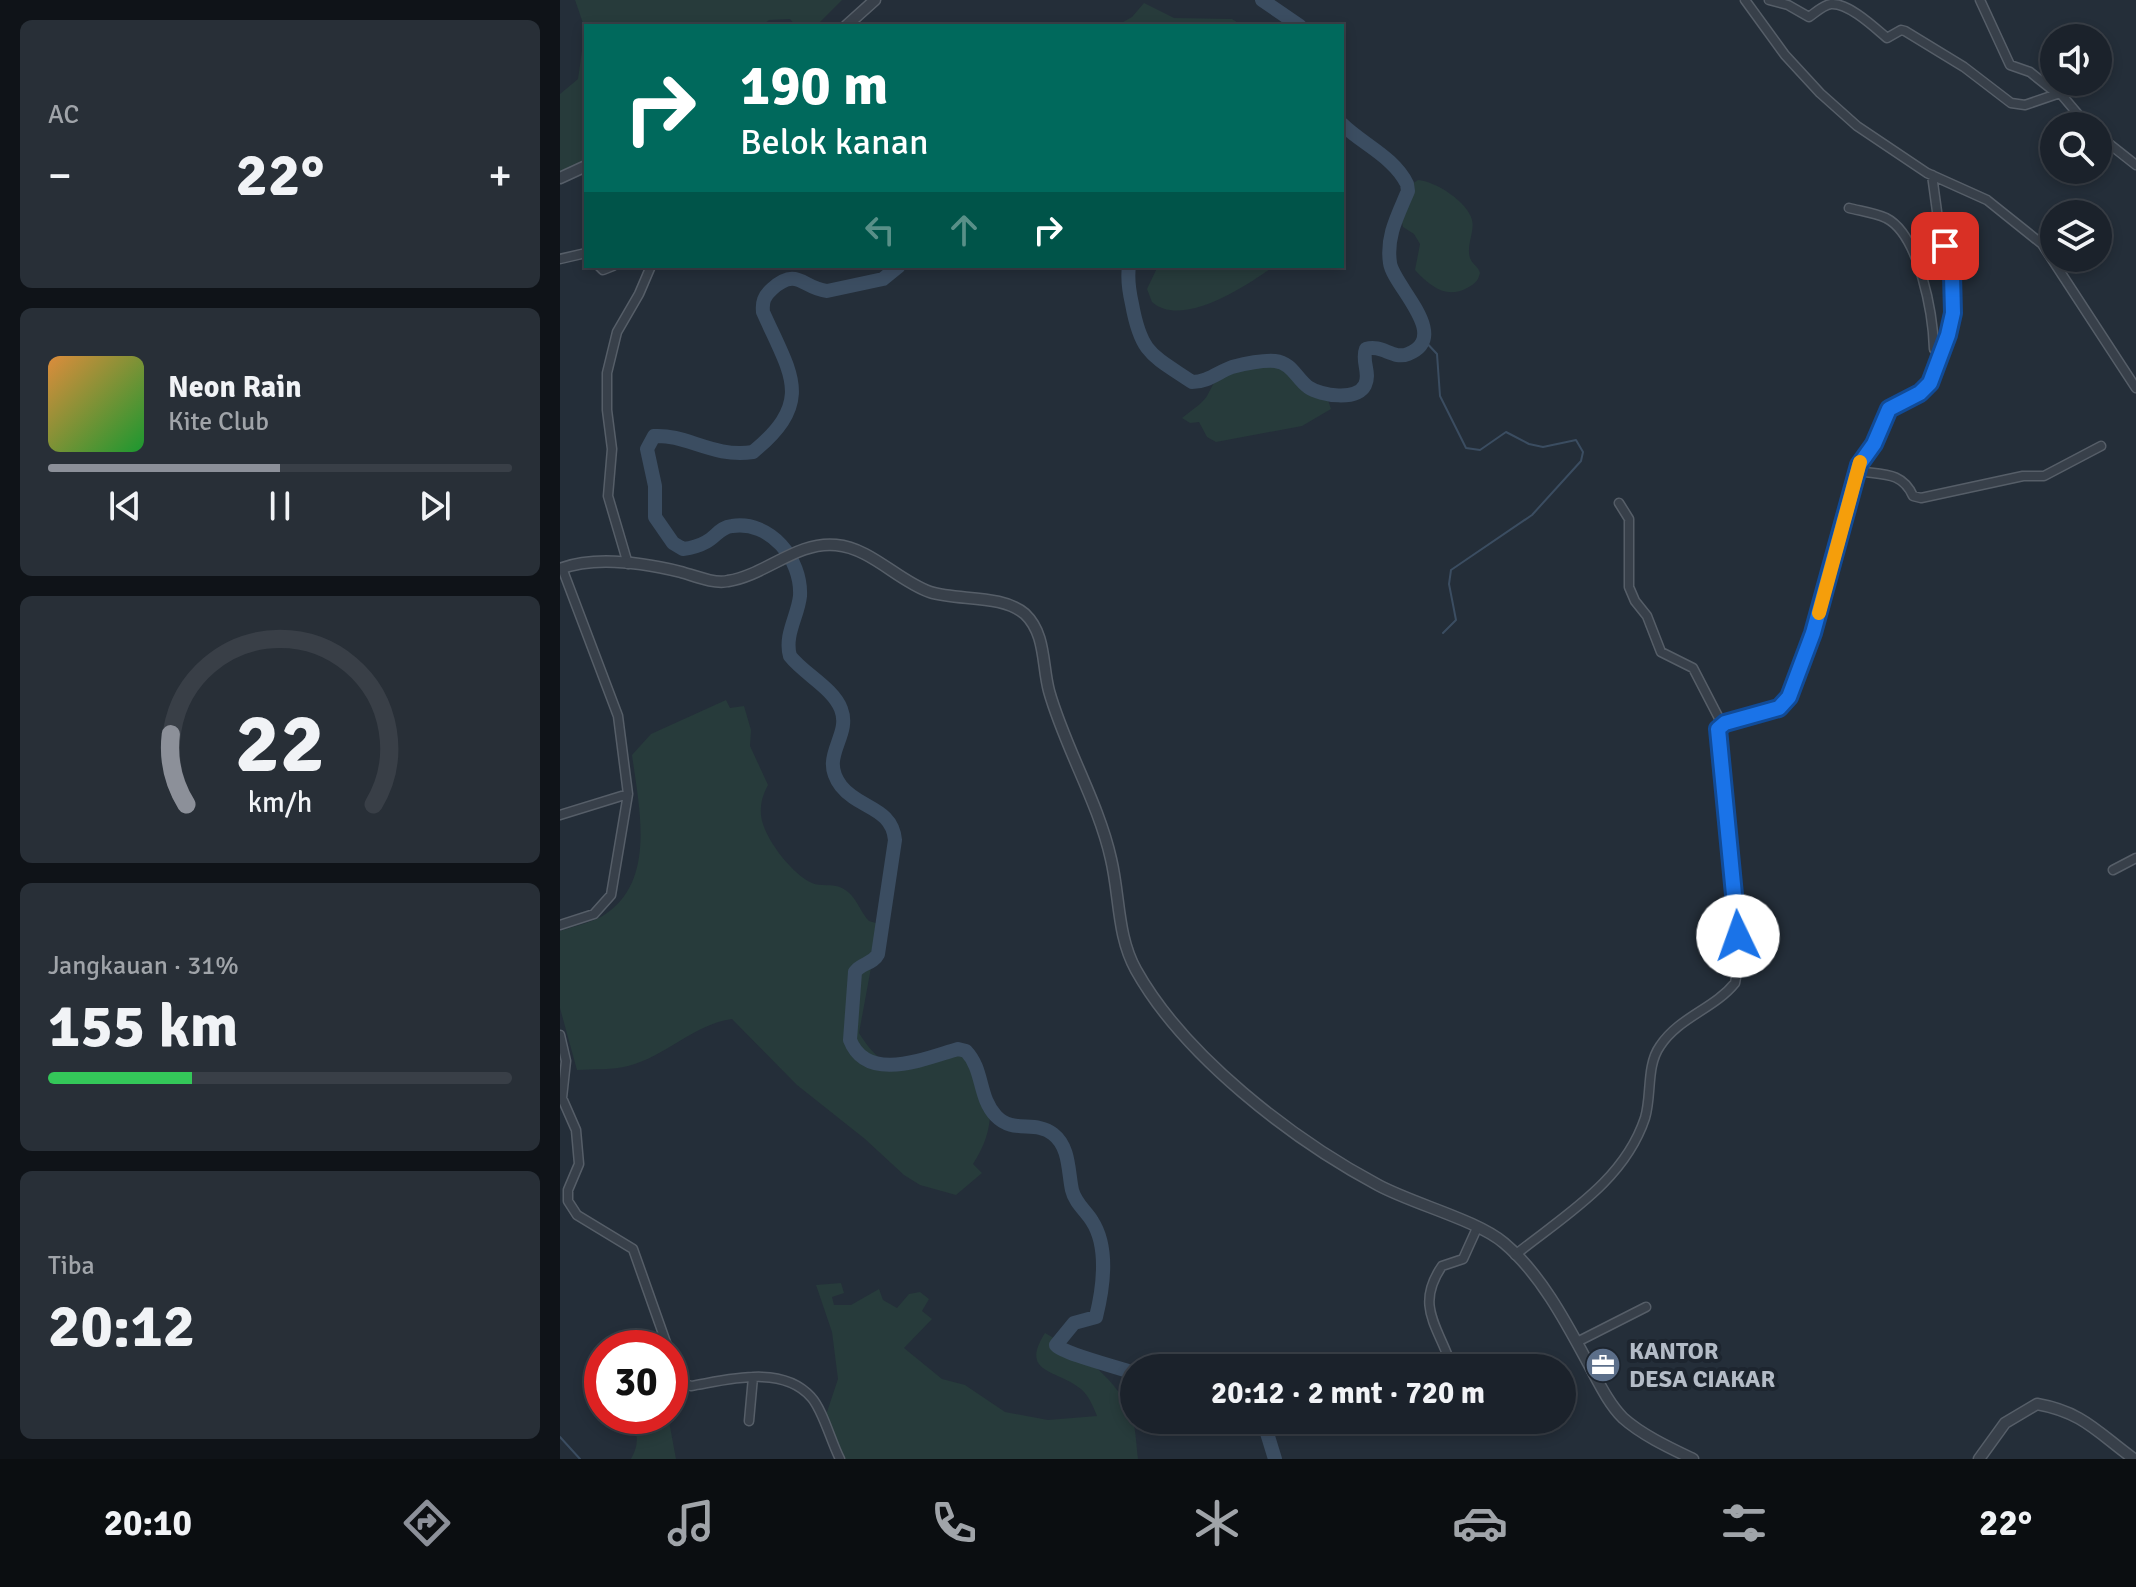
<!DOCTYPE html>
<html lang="id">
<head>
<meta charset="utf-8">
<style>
  :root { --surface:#1b222b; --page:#282f37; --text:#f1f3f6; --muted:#a0a4a9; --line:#393f47; --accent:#8c9099 }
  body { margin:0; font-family:Signika,sans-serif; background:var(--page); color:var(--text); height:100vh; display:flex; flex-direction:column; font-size:30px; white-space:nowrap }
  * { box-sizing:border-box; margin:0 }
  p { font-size:26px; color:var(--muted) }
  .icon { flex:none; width:44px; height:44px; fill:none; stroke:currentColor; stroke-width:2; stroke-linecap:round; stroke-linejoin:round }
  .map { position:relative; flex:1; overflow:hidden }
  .sheet { display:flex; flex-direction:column; gap:20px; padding:20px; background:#0f1318; width:560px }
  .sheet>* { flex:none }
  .banner { position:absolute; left:24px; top:24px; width:760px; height:244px; border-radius:0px; box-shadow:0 4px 12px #0003,0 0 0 2px var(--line); background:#00695c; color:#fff; overflow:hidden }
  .tools { position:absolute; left:1480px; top:24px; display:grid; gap:16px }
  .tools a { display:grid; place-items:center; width:72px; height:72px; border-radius:50%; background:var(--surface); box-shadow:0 4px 12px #0003,0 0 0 2px var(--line); font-size:40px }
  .speed { position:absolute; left:24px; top:1330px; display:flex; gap:16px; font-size:40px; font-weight:700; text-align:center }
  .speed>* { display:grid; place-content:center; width:104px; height:104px; border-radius:50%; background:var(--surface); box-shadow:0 4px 12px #0003,0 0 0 2px var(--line); line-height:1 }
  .speed .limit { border:12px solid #d22; background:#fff; color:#111 }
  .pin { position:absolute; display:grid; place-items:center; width:68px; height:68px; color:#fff; margin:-34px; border-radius:16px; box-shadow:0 4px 12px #0006 }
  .me { position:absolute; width:88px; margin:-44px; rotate:357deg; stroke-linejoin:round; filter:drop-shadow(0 0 6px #0008) }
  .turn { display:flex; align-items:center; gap:28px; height:168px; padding:0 24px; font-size:36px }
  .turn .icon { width:104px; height:104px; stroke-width:2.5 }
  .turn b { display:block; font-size:56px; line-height:68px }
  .lanes { display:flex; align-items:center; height:76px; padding:0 24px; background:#0003; justify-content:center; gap:40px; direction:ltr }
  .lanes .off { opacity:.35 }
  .big { font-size:60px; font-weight:700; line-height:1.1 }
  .sheet .tile { flex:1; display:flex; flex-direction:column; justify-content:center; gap:12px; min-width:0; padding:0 28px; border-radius:12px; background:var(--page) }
  .sheet .dial { align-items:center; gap:0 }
  .dial svg { height:208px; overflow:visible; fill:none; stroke:var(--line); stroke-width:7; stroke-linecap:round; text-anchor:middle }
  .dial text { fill:var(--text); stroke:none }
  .song { display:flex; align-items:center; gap:24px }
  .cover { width:96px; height:96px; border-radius:12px; background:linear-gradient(135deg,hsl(30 70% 55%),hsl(130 70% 35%)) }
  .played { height:8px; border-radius:4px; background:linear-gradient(90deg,var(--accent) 50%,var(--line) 50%) }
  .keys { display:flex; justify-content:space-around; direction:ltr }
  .heat { display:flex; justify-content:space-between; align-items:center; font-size:44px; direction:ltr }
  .charge { height:12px; border-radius:6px; background:linear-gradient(90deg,#34c759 31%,var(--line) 0) }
  .trip { position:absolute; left:560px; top:1354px; width:456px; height:80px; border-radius:40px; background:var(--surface); box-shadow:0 4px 12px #0003,0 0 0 2px var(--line); font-weight:700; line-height:80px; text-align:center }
  .tab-bar { display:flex; height:128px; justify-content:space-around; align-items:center; background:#0b0e11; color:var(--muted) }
  .tab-bar .icon { width:56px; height:56px }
  .tab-bar .on { color:var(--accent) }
  .tab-bar b { font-size:36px; color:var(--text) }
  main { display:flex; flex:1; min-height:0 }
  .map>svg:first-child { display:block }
  .green { fill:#273b3b }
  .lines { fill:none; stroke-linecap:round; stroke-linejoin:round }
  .stream { stroke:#3b4d61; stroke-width:2 }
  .river { stroke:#3b4d61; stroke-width:14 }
  .minor-casing { stroke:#565e68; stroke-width:11 }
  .tertiary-casing { stroke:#565e68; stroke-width:13 }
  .minor { stroke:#38404a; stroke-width:8 }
  .tertiary { stroke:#38404a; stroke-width:10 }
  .route-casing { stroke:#114b97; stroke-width:20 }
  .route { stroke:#1a73e8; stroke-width:14 }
  .slow { stroke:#f59e0b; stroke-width:14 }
  .labels { text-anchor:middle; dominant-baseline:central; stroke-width:8; stroke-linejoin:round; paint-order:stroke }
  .poi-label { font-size:24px; font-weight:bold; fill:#b3bbc6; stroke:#1d252f; text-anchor:start }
</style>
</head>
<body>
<main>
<section class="sheet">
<div class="tile"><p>AC</p>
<div class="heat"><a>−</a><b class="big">22°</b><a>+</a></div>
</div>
<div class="tile">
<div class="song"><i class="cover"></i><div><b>Neon Rain</b><p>Kite Club</p></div></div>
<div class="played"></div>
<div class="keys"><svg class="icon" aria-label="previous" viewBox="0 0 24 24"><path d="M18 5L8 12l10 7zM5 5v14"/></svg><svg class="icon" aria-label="pause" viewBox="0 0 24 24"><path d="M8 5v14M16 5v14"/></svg><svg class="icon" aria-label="next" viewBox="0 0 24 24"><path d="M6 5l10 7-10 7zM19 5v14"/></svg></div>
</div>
<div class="tile dial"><svg viewBox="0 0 100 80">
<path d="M14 69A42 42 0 1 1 86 69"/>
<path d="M14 69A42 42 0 0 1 8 42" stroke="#8c9099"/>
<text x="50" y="56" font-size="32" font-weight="700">22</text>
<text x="50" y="72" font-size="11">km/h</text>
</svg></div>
<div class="tile"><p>Jangkauan · 31%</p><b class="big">155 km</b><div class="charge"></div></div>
<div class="tile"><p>Tiba</p><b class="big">20:12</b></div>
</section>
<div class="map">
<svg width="1576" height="1459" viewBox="0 0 1576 1459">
  <rect width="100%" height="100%" fill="#242e39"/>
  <path class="green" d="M15 0H282L256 26H236L230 19 209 20 202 26H26V147L22 149 24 162 0 176V94L18 79 25 29Z
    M584 3 614 18 672 19 683 26H556L572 17Z
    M858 180C875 181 908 202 912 220 915 231 906 246 910 258 912 264 918 266 920 273 918 281 915 284 907 288 886 300 869 285 855 270L860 244 854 234 843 227 841 218 852 199V184Z
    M598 266H630L638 269 650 266H714C688 285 622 329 592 302L587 289Z
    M682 359H699L707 364 717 363 733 375 747 391 767 397 771 409 742 426 656 442 647 437 639 422 630 423 622 418C629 412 642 404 647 396 658 377 658 367 682 359Z
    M166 700 170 708 184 706 191 730 190 746 208 785C203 794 200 804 201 815 203 837 232 874 252 883 261 887 272 883 282 888 296 895 299 910 309 921L319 924 299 1033C324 1074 350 1076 390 1052L412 1055C435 1092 437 1128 413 1164L422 1173 396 1195 360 1185 344 1175 305 1139 237 1085 172 1019C134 1024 105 1057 68 1066 53 1070 33 1069 17 1070L0 1008V931C15 926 35 922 47 913 96 878 79 807 72 755L91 734Z
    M281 1283 284 1293 272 1297 274 1305H291L319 1289 323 1300 337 1308 349 1294 360 1292 369 1299 362 1311 372 1319 344 1348 382 1379 405 1385 445 1412 488 1420 537 1416C533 1406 529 1396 521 1389 497 1369 459 1374 485 1333 518 1352 551 1373 569 1409 576 1423 576 1444 578 1459H278L265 1418 278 1379 272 1332 256 1285Z
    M69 1416H108L116 1459H71C80 1443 78 1432 69 1416Z"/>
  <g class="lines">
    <path class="stream" d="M863 339 877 354 880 396 906 448 920 450 946 432 969 444 983 447 1016 440 1023 452 1021 461 972 515 891 570 889 584 896 620 883 633
      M0 1437 20 1459"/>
    <path class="river" d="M702 0 740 26
      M339 266 323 279 267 291C243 289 238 266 212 289 204 296 202 302 203 312 231 375 255 401 193 452 152 458 127 434 94 436L87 449 95 486V517L113 543 123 549C131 548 139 546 146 542 156 537 160 527 172 526 210 520 242 559 240 596 238 616 224 635 230 656 244 674 273 688 281 709 292 737 258 756 281 786 299 809 332 807 335 840L318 954C313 964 301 963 295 972L290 1040C307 1084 366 1058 398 1049L406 1051C424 1070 418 1097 436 1116 453 1134 475 1120 493 1134 510 1147 508 1172 512 1190 515 1203 526 1211 532 1221 549 1247 543 1289 536 1317L514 1323 496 1345C504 1354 557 1367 574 1373
      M569 266C567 280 569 291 572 304 581 354 592 355 632 382 648 382 658 372 672 367 684 364 703 360 715 361 732 363 736 378 748 387 761 396 797 401 805 385 811 373 801 361 806 349 822 344 833 360 848 354 892 336 833 286 830 263 826 236 838 215 848 191L847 184C834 157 802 144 782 124
      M703 1420 715 1459"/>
    <defs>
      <path id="minor" d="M1185 0 1225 55 1260 93 1297 126 1367 173 1427 200 1482 244 1576 388
        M1209 0 1228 5 1249 17C1255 13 1263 5 1271 4 1289 3 1314 27 1327 38L1341 30 1345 31 1404 67 1451 103 1465 105 1500 93 1528 126
        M1420 0 1450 65 1470 72 1495 92
        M1538 135 1576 165
        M1289 208C1301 211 1315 213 1326 218 1360 235 1373 316 1374 349L1381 354
        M0 259 26 253
        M39 266 43 270 53 266
        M1297 471C1322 475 1342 471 1353 496L1361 498 1463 476H1484L1541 446
        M1059 503 1069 519V587L1075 601 1087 616 1101 652 1133 668 1162 724
        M68 564 48 496 52 449 47 410V373L57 332 79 294 91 266
        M0 815 68 794
        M1553 870 1576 858
        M0 925 34 914 51 895 68 794 58 716 2 568
        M0 1035 6 1061 2 1098 16 1130 19 1164 8 1190V1201L17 1215 73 1249 108 1348
        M955 1255C1005 1215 1064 1181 1085 1118 1092 1095 1086 1066 1100 1046 1119 1017 1154 1009 1175 983L1178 967 1177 906 1164 812 1158 729 1165 723 1219 708 1229 697 1253 633 1299 465 1314 444 1329 409 1360 393 1370 383 1388 335 1393 313 1392 275 1379 226 1372 175
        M1017 1342 1086 1307
        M110 1354C114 1368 115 1382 131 1386 167 1380 222 1364 251 1397 263 1410 271 1442 280 1459
        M889 1359C876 1324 856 1304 882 1266L903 1259 917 1228
        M189 1421 193 1377"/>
      <path id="tertiary" d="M286 26 315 0
        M0 178 26 166
        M0 569C36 555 84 563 121 572 135 576 154 584 168 581 206 575 237 541 276 545 311 548 338 581 370 592 398 601 442 594 465 614 486 634 482 665 489 691 505 748 538 801 551 859 560 897 557 936 576 970 624 1056 732 1139 818 1185 853 1204 917 1220 944 1243 980 1273 1006 1322 1028 1363 1038 1381 1048 1403 1063 1418 1082 1435 1110 1448 1133 1459
        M1419 1459 1445 1423 1477 1404C1523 1412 1538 1433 1574 1459"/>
    </defs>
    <use href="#minor" class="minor-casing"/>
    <use href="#tertiary" class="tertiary-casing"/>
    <use href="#minor" class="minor"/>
    <use href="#tertiary" class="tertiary"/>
  </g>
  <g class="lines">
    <defs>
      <path id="route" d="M1178 936 1158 729 1165 723 1219 708 1229 697 1253 633 1299 465 1314 444 1329 409 1360 393 1370 383 1388 335 1393 313 1392 275 1385 246"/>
    </defs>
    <use href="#route" class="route-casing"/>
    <use href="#route" class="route"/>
    <path class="slow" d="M1259 613 1300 462"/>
  </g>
  <defs>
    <symbol id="office-disc" viewBox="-11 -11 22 22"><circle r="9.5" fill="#5c6f8a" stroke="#1d252f"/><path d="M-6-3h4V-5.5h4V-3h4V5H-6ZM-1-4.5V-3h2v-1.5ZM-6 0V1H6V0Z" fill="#fff"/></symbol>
  </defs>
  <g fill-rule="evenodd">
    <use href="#office-disc" x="1023" y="1345" width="40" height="40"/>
  </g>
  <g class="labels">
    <g class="poi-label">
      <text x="1069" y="1351">KANTOR<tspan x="1069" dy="28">DESA CIAKAR</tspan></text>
    </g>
  </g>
</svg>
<div class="tools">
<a><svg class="icon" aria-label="sound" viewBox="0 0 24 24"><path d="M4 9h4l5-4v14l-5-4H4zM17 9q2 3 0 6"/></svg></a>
<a><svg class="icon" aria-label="search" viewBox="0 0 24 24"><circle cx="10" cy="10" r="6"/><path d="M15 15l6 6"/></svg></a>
<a><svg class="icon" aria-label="layers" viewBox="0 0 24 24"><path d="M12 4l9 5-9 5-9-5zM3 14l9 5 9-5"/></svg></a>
</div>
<div class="speed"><div class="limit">30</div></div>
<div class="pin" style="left:1385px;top:246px;background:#d93025"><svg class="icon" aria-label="arrive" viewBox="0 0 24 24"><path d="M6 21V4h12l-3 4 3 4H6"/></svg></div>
<svg class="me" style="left:1178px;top:936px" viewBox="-20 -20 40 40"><circle r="19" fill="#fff"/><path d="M0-13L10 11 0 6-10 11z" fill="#1a73e8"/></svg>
<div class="trip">20:12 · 2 mnt · 720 m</div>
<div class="banner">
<div class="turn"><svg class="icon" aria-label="right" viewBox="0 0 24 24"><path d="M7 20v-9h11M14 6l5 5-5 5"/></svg><div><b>190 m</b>Belok kanan</div></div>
<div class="lanes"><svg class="icon off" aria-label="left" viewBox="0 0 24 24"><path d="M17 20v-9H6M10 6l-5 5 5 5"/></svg><svg class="icon off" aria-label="ahead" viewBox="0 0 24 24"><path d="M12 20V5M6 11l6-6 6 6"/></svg><svg class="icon" aria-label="right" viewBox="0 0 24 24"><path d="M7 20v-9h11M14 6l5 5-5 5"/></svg></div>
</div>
</div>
</main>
<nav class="tab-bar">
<b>20:10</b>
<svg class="icon on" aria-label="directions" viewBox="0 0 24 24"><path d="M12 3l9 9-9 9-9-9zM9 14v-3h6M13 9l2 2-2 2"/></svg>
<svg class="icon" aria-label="music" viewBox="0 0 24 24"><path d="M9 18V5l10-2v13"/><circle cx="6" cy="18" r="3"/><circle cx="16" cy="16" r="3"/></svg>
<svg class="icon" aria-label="phone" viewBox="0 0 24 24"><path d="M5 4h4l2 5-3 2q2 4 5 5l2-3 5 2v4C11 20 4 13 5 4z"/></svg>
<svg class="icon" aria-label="climate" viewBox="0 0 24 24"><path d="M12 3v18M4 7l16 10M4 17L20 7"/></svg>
<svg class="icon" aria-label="car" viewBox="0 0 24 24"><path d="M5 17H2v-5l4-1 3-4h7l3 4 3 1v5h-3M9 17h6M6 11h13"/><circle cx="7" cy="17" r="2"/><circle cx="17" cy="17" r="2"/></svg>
<svg class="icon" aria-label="filters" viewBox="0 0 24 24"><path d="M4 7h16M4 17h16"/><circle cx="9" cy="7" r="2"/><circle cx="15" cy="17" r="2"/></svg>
<b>22°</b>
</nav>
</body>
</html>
